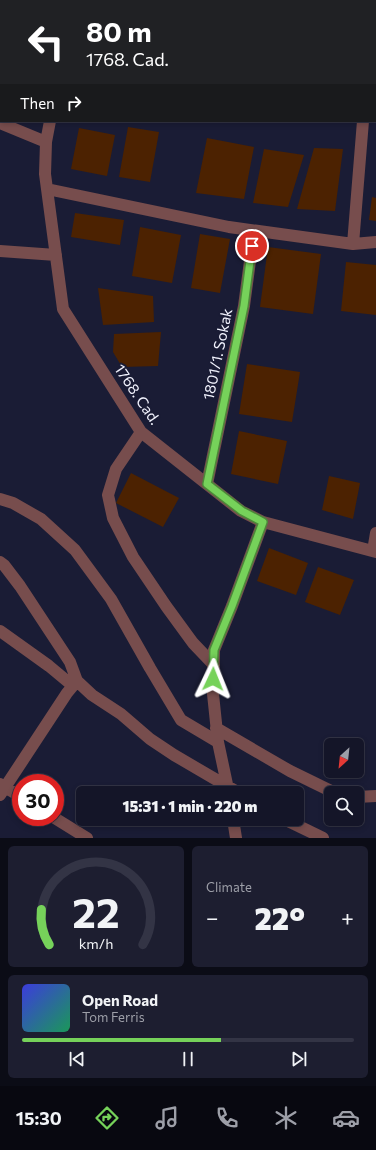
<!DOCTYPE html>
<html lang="en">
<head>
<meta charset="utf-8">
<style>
  :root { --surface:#141528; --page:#1d1e30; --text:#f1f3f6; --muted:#9d9fa8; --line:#333445; --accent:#76d25a }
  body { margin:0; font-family:Commissioner,sans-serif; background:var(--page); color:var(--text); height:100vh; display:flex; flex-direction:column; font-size:15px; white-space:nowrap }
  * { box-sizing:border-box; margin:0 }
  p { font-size:13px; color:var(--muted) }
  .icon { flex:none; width:22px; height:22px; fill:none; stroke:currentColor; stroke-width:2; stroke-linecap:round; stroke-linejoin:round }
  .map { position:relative; height:838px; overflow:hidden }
  .details { display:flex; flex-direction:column; gap:8px; padding:8px; background:#0b0c16; flex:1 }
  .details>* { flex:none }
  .hud { position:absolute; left:0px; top:0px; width:376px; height:122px; box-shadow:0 2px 6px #0003,0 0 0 1px var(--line); background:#202124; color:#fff; overflow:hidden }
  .needle { width:26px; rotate:207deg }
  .buttons { position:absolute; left:324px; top:738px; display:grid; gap:8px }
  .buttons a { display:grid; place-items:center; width:40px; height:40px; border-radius:6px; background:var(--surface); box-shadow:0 2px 6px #0003,0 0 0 1px var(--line); font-size:20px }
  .speed { position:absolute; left:12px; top:774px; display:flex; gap:8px; font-size:20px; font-weight:700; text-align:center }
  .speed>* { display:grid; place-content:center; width:52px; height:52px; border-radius:50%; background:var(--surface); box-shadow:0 2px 6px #0003,0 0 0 1px var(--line); line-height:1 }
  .speed .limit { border:6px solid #d22; background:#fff; color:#111 }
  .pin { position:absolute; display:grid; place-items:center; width:34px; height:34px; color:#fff; margin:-17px; border:2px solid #fff; border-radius:50%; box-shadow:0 1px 4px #0007 }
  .me { position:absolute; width:44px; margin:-22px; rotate:2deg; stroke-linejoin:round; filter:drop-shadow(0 0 3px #0008) }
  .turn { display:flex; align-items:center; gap:14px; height:84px; padding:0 20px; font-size:18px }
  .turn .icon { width:52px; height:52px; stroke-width:2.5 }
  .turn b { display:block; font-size:28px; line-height:34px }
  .then { display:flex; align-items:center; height:38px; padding:0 20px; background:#0003; gap:8px; font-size:15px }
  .big { font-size:30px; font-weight:800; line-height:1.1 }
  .details .widget { flex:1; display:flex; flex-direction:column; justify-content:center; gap:6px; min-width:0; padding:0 14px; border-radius:6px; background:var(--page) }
  .details .dial { align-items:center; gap:0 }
  .dial svg { height:104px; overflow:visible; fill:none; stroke:var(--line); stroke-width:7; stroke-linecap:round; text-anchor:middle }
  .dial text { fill:var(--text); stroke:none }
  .song { display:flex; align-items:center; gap:12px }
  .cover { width:48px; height:48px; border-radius:6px; background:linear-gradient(135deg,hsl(240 70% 55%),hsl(150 70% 35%)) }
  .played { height:4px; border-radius:2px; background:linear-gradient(90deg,var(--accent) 60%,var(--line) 60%) }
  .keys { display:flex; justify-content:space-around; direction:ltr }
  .heat { display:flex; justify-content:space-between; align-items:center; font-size:22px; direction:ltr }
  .details .tiles { flex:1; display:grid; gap:8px; grid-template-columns:1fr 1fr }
  .widget:last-child { grid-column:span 2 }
  .trip { position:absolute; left:76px; top:786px; width:228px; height:40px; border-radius:6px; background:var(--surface); box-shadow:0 2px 6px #0003,0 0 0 1px var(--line); font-weight:800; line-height:40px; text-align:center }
  .menu { display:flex; height:64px; justify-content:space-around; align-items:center; background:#080810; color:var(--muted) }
  .menu .icon { width:28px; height:28px }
  .menu .selected { color:var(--accent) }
  .menu b { font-size:18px; color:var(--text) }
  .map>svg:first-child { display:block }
  .green { fill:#294607 }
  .building { fill:#4c2201 }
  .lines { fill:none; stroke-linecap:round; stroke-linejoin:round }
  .minor { stroke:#774d4d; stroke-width:12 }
  .route-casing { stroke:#4d883a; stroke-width:10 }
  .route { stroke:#76d25a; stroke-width:7 }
  .labels { text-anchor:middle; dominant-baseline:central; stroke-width:4; stroke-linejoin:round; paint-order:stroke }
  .street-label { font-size:15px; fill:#f2f3fe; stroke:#1a1c35 }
</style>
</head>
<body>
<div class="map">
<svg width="376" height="838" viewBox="0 0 376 838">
  <rect width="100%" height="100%" fill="#1a1c35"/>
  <path class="green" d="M201 0H376V52L375 1H201Z"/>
  <path class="building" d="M128 127 159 132 150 182 119 177Z
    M79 128 115 135 107 176 71 169Z
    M207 138 254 147 244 199 196 193Z
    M314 148 343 149 335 211 297 209Z
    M264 149 304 155 288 207 253 203Z
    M372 197 376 198V221L369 220Z
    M75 213 124 220 120 245 71 237Z
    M140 227 181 235 172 283 132 276Z
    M200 234 230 239 220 293 191 288Z
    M268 247 321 254 313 314 260 307Z
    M346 262 376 265V315L341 311Z
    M98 288 153 296 154 322 103 325Z
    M161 332 158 366 122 367 113 352 114 334Z
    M247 364 300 372 292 422 239 414Z
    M239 431 287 441 278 484 231 474Z
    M131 473 179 498 163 527 116 503Z
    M329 476 360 483 353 519 322 510Z
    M269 548 308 563 296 595 257 581Z
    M318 567 354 580 340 615 305 602Z"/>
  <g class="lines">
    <path class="minor" d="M53 0V1
      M95 1V0
      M375 60H376
      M50 121 46 142 45 174 63 309 141 432 241 511 263 522 376 552
      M0 123 46 142
      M47 189 229 227 353 244 376 242
      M353 244 363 121
      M0 251 56 255
      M141 432 116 469 108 495 113 518 133 557 166 606 193 643 214 665
      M207 484 244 306 254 231
      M0 499 13 503 41 519 75 550 111 599 150 668 181 720 218 742
      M373 551 376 533
      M0 562 4 565 20 586 70 662 77 681 92 695 121 714 150 739 174 755 239 793
      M0 631 49 666 73 686
      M216 728 290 771 335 793
      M0 784 21 797
      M228 789 218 742 213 694 214 650 232 606 263 522
      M0 795 67 693 77 681
      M357 797 376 796
      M53 817 87 838
      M233 819 236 838
      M284 819 323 838"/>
  </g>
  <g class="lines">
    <defs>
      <path id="route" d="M213 679 214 650 232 606 263 522 242 511 207 484 244 306 252 246"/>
    </defs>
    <use href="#route" class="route-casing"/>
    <use href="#route" class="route"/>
  </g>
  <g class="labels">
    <g class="street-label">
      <text transform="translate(217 354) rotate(-78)">1801/1. Sokak</text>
      <text transform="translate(138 394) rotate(56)">1768. Cad.</text>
    </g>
  </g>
</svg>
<div class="buttons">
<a><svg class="needle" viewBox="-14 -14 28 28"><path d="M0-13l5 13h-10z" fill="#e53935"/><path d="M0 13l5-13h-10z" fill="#9d9fa8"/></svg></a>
<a><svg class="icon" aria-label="search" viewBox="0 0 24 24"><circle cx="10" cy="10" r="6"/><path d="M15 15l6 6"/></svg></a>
</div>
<div class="speed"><div class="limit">30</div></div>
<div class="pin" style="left:252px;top:246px;background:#d93025"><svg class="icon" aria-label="arrive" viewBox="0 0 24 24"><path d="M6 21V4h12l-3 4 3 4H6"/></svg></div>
<svg class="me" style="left:213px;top:679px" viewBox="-20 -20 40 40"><path d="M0-17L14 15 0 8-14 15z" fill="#76d25a" stroke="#fff" stroke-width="4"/></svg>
<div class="trip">15:31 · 1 min · 220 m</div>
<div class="hud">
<div class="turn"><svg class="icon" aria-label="left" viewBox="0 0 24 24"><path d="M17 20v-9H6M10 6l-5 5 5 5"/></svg><div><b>80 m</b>1768. Cad.</div></div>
<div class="then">Then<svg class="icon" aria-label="right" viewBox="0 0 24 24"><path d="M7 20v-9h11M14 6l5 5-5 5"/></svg></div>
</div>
</div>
<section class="details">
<div class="tiles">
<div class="widget dial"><svg viewBox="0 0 100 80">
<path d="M14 69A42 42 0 1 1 86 69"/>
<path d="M14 69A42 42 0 0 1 8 42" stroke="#76d25a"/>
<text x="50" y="56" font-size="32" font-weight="700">22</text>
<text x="50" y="72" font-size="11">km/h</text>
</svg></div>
<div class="widget"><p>Climate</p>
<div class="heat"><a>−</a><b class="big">22°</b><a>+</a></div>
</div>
<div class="widget">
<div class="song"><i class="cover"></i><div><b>Open Road</b><p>Tom Ferris</p></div></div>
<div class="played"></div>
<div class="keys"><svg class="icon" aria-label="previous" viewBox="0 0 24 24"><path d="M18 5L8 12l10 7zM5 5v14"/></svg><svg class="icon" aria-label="pause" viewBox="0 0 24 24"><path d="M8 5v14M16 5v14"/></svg><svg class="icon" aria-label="next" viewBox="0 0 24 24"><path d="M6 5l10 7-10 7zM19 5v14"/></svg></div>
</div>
</div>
</section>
<nav class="menu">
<b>15:30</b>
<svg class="icon selected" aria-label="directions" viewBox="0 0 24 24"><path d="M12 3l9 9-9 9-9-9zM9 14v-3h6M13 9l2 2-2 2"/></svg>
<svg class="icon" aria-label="music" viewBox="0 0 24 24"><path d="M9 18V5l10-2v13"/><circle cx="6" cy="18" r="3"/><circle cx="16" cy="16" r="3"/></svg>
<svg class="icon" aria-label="phone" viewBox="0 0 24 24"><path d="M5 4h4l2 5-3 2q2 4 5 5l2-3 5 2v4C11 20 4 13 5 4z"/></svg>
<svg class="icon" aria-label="climate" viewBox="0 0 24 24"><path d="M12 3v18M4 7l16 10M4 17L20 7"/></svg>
<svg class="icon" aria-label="car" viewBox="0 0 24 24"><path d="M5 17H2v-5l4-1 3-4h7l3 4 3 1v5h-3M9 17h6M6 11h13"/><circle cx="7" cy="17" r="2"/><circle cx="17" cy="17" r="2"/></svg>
</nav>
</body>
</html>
